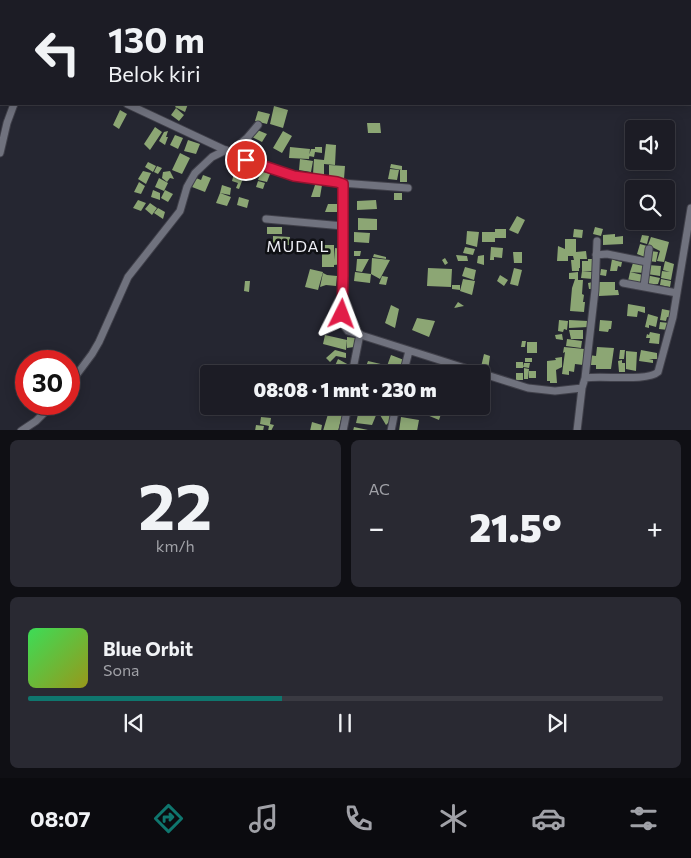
<!DOCTYPE html>
<html lang="id">
<head>
<meta charset="utf-8">
<style>
  :root { --surface:#1c1c25; --page:#292932; --text:#f1f3f6; --muted:#a0a1a7; --line:#3a3a42; --accent:#0f766e }
  body { margin:0; font-family:Commissioner,sans-serif; background:var(--page); color:var(--text); height:100vh; display:flex; flex-direction:column; font-size:19px; white-space:nowrap }
  * { box-sizing:border-box; margin:0 }
  p { font-size:16px; color:var(--muted) }
  .icon { flex:none; width:28px; height:28px; fill:none; stroke:currentColor; stroke-width:2; stroke-linecap:round; stroke-linejoin:round }
  .map { position:relative; height:430px; overflow:hidden }
  .panel { display:flex; flex-direction:column; gap:10px; padding:10px; background:#0f0f14; flex:1 }
  .panel>* { flex:none }
  .guide { position:absolute; left:0px; top:0px; width:691px; height:105px; box-shadow:0 2px 12px #0003,0 0 0 1px var(--line); background:#1c1c25; color:var(--text); overflow:hidden }
  .fabs { position:absolute; left:625px; top:120px; display:grid; gap:10px }
  .fabs a { display:grid; place-items:center; width:50px; height:50px; border-radius:5px; background:var(--surface); box-shadow:0 2px 12px #0003,0 0 0 1px var(--line); font-size:25px }
  .speed { position:absolute; left:15px; top:350px; display:flex; gap:10px; font-size:25px; font-weight:700; text-align:center }
  .speed>* { display:grid; place-content:center; width:65px; height:65px; border-radius:50%; background:var(--surface); box-shadow:0 2px 12px #0003,0 0 0 1px var(--line); line-height:1 }
  .speed .limit { border:8px solid #d22; background:#fff; color:#111 }
  .pin { position:absolute; display:grid; place-items:center; width:42px; height:42px; color:#fff; margin:-21px; border:2px solid #fff; border-radius:50%; box-shadow:0 1px 5px #0007 }
  .me { position:absolute; width:55px; margin:-28px; rotate:3deg; stroke-linejoin:round; filter:drop-shadow(0 0 4px #0008) }
  .turn { display:flex; align-items:center; gap:18px; height:105px; padding:0 25px; font-size:22px }
  .turn .icon { width:65px; height:65px; stroke-width:2.5 }
  .turn b { display:block; font-size:35px; line-height:42px }
  .big { font-size:38px; font-weight:800; line-height:1.1 }
  .panel .card { flex:1; display:flex; flex-direction:column; justify-content:center; gap:8px; min-width:0; padding:0 18px; border-radius:8px; background:var(--page) }
  .panel .dial { align-items:center; gap:0 }
  .dial b { font-size:65px; line-height:1 }
  .song { display:flex; align-items:center; gap:15px }
  .cover { width:60px; height:60px; border-radius:8px; background:linear-gradient(135deg,hsl(130 70% 55%),hsl(60 70% 35%)) }
  .played { height:5px; border-radius:2px; background:linear-gradient(90deg,var(--accent) 40%,var(--line) 40%) }
  .keys { display:flex; justify-content:space-around; direction:ltr }
  .heat { display:flex; justify-content:space-between; align-items:center; font-size:28px; direction:ltr }
  .panel .tiles { flex:1; display:grid; gap:10px; grid-template-columns:1fr 1fr }
  .card:last-child { grid-column:span 2 }
  .trip { position:absolute; left:200px; top:365px; width:290px; height:50px; border-radius:5px; background:var(--surface); box-shadow:0 2px 12px #0003,0 0 0 1px var(--line); font-weight:800; line-height:50px; text-align:center }
  .dock { display:flex; height:80px; justify-content:space-around; align-items:center; background:#0b0b0f; color:var(--muted) }
  .dock .icon { width:35px; height:35px }
  .dock .active { color:var(--accent) }
  .dock b { font-size:22px; color:var(--text) }
  .map>svg:first-child { display:block }
  .building { fill:#8ca674 }
  .lines { fill:none; stroke-linecap:round; stroke-linejoin:round }
  .minor-casing { stroke:#40404a; stroke-width:9 }
  .minor { stroke:#70727e; stroke-width:7 }
  .route-casing { stroke:#92132f; stroke-width:12 }
  .route { stroke:#e11d48; stroke-width:9 }
  .labels { text-anchor:middle; dominant-baseline:central; stroke-width:5; stroke-linejoin:round; paint-order:stroke }
  .quarter-label { font-size:16px; letter-spacing:1px; fill:#eff0f7; stroke:#0f1014 }
</style>
</head>
<body>
<div class="map">
<svg width="691" height="431" viewBox="0 0 691 431">
  <rect width="100%" height="100%" fill="#252631"/>
  <path class="building" d="M177 104H188L185 112 175 107Z
    M274 106 288 110 283 128 270 124Z
    M176 108 184 115 179 121 171 115Z
    M120 110 127 114 119 129 113 125Z
    M258 111 270 114 267 124 255 121Z
    M367 123H380L381 133H368Z
    M155 127 162 132 150 150 144 144Z
    M255 129 267 134 262 142 252 137Z
    M168 131 166 137H168L165 145 159 141 164 132Z
    M283 131 292 136 282 153 273 148Z
    M175 135 183 138 178 149 170 145Z
    M188 140 200 144 196 154 184 151Z
    M249 140 259 145 252 159 242 154Z
    M326 144 336 145 335 165 324 164V175L313 174 314 159 324 160Z
    M290 147 310 149 309 159 289 158Z
    M315 147H322V153L315 152 314 157 309 156 311 149H315Z
    M180 153 190 158 182 174 172 170Z
    M300 159 313 161 311 172 299 170Z
    M148 162 156 166 153 172 145 167Z
    M391 164 402 166V170L390 168Z
    M329 165 345 166 344 179 329 178Z
    M157 166 162 168 158 174 154 172Z
    M236 166 247 168 239 189 236 188 238 183 232 181Z
    M390 169 399 170 397 180 388 179Z
    M400 170H407V182H400Z
    M143 171 151 173 146 184 138 179Z
    M170 171 174 179 170 178 167 182 162 178 163 172Z
    M261 171 270 174 267 182 258 180Z
    M203 175 211 178 205 192 192 187 196 178 201 180Z
    M159 178 168 183 164 191 155 187Z
    M258 181 265 183 263 189 256 187Z
    M139 182 145 186 141 194 134 192Z
    M222 185 231 188 230 195 220 193Z
    M315 185H322L320 197H311Z
    M153 190 160 193V200L151 197Z
    M165 190 173 194 168 202 161 198Z
    M220 193 231 197 227 206 216 203Z
    M394 193H402V200H394Z
    M239 197 249 200 247 208 237 205Z
    M138 200 146 203 141 211 133 208Z
    M376 200 377 209 357 210V201Z
    M150 203 157 208 152 215 145 209Z
    M328 204H342V212H325Z
    M158 208 165 212 163 219 154 213Z
    M517 216 525 220 518 234 509 230Z
    M358 218 377 219V230H358Z
    M267 227H282V234H267Z
    M595 227 603 229 601 236 593 234Z
    M495 229H506V238H495V242H482V232H495Z
    M574 229 583 230 582 238 573 237Z
    M467 231 479 232 477 247 466 244Z
    M354 232 370 233 369 243 354 242Z
    M615 234V237L623 236V244L603 245V235Z
    M642 235 649 236 647 244 640 242Z
    M273 236 290 237 289 245H273Z
    M651 237 669 242 664 262 657 261 660 251 648 245Z
    M565 239H576V252L586 251 587 259H580V268H579V271H572L571 260H574L573 256H568V261H557L558 246 565 249Z
    M640 244 647 246 645 257 637 254Z
    M322 245H334V260L335 248 342 249 343 264 334 265V267H322Z
    M465 247 475 249 473 255 463 253Z
    M491 247 503 248 502 258 494 257V260H490Z
    M354 251H361L360 256H354Z
    M651 251 658 252 656 262 649 261Z
    M513 252H522V263H514Z
    M374 254 386 257V259L373 257Z
    M456 255 467 256 468 261H458Z
    M484 255V265L477 263 478 256Z
    M372 258 390 260 380 279 371 274 370 283 354 281 355 272 371 274Z
    M445 258 448 263 445 265 442 260Z
    M357 259H369L362 272 356 271Z
    M588 259H593L592 271H582V261H588Z
    M612 259 617 261 622 262 621 267 618 266 617 271H610Z
    M665 261 674 264 671 280 661 278 662 271 670 272 663 270Z
    M633 263 645 264 644 273 630 272Z
    M648 265 661 266 660 276 647 274Z
    M465 267 476 270 474 280 462 276Z
    M428 268 452 269 451 287 427 286Z
    M514 268 522 270 518 286 510 284Z
    M310 269 323 272 318 290 305 287Z
    M601 269 607 270 606 276 600 275Z
    M582 271 593 272V279L581 278Z
    M578 272V280H583L582 294 584 295 583 302H585L584 312 570 311 572 288 575 279H569V273Z
    M630 272 643 275 641 284 628 281Z
    M323 273 327 275 337 276 336 286 326 285 320 287Z
    M500 275 508 280 504 286 497 281Z
    M646 275 660 278 658 284 647 285Z
    M382 276 388 277 386 285 379 284Z
    M463 279 475 281 472 295 460 291Z
    M661 279 671 281 670 287 660 285Z
    M245 281H250L249 292 244 291Z
    M593 282V289H589L588 283Z
    M599 282H615V290H618L619 295 599 296Z
    M452 285H460V290L452 289Z
    M458 302 464 306 454 308Z
    M628 304 645 307V313L638 311 637 317 627 316Z
    M391 305 399 309 395 328 385 323Z
    M662 309 672 311 671 318 667 317 666 321 660 320Z
    M648 314 658 317 656 327 649 325V328L645 327Z
    M417 318 435 321 429 337 412 330Z
    M559 320 568 321 567 330 564 329 563 332 558 331Z
    M569 320 588 321V327L569 328Z
    M600 320 612 321 611 329H609L608 332 599 331Z
    M660 322 669 323 668 330 659 329Z
    M569 330H583V339H571Z
    M650 332 660 334 659 344 649 343 650 338H646L647 334 649 335Z
    M562 334 563 340 556 339 555 335Z
    M325 335 347 340 346 350 323 344Z
    M347 337 356 338 354 347 347 348Z
    M567 339 582 341 581 348 566 346Z
    M522 341H526L525 347H521Z
    M527 342H537V353H527Z
    M564 347 584 349 583 365 575 364 574 372 569 371V375L562 374 565 352 563 353Z
    M597 347 614 348 611 369H596V365H589V355L596 356Z
    M335 350 346 353V358L336 356 330 362 326 358Z
    M620 350H625L624 359H619Z
    M641 350 657 353V359H649L653 360V363L639 361Z
    M626 351 637 352 636 371 626 369Z
    M484 354 490 356 488 370 481 367Z
    M391 355 404 360 400 371 387 366Z
    M562 357V367L556 370 557 383H550V381H547V361L556 360 555 358Z
    M525 358H532V362H525Z
    M338 359 349 365 347 373 334 368Z
    M622 360V363H625V372H619L618 361Z
    M368 361 385 365 382 374 364 372Z
    M516 362H523V368H516Z
    M524 363H530L529 368 523 367Z
    M415 365 431 370 429 374H412Z
    M328 367 340 374H325Z
    M524 368 529 369 528 379H524Z
    M529 371H536V378H529Z
    M516 373H523V380H516Z
    M255 406H270V408H273V406H280L279 408 270 413H255Z
    M339 409 345 411 343 415 337 414Z
    M359 410 377 413 372 425 356 423Z
    M429 410 441 414 439 420 427 415Z
    M388 411 391 420 386 425 380 415Z
    M328 414 342 416 338 431H323Z
    M261 417 271 418 270 424 274 425 271 431H268L269 426 260 424Z
    M401 417 419 420 417 431H399Z
    M312 422 322 425 321 431H310Z
    M256 425 264 426 263 431H255Z
    M354 427 368 430V431H353Z"/>
  <g class="lines">
    <defs>
      <path id="minor" d="M140 1 141 0
        M127 104 255 164 295 176 342 184 343 275 341 314 344 326 348 331 528 388 555 391 582 388
        M230 152 247 138 258 125
        M0 153 7 123 14 104
        M341 183 408 188
        M266 219 343 226
        M596 255 607 254 647 262
        M623 283 677 293
        M644 286 649 249
        M352 374 360 334
        M403 374 409 351
        M585 378 595 290 597 241
        M69 385 92 354 99 342 128 277 180 211 187 187 195 173 212 157 226 150
        M21 431 36 421 53 404
        M343 431 348 406
        M391 431 396 406
        M577 431 582 388 585 378C601 375 647 382 658 372L673 317 691 208"/>
    </defs>
    <use href="#minor" class="minor-casing"/>
    <use href="#minor" class="minor"/>
  </g>
  <g class="lines">
    <defs>
      <path id="route" d="M246 160 294 176 337 182 343 184V276L342 314"/>
    </defs>
    <use href="#route" class="route-casing"/>
    <use href="#route" class="route"/>
  </g>
  <g class="labels">
    <g class="quarter-label">
      <text x="298" y="245">MUDAL</text>
    </g>
  </g>
</svg>
<div class="fabs">
<a><svg class="icon" aria-label="sound" viewBox="0 0 24 24"><path d="M4 9h4l5-4v14l-5-4H4zM17 9q2 3 0 6"/></svg></a>
<a><svg class="icon" aria-label="search" viewBox="0 0 24 24"><circle cx="10" cy="10" r="6"/><path d="M15 15l6 6"/></svg></a>
</div>
<div class="speed"><div class="limit">30</div></div>
<div class="pin" style="left:246px;top:160px;background:#d93025"><svg class="icon" aria-label="arrive" viewBox="0 0 24 24"><path d="M6 21V4h12l-3 4 3 4H6"/></svg></div>
<svg class="me" style="left:342px;top:314px" viewBox="-20 -20 40 40"><path d="M0-17L14 15 0 8-14 15z" fill="#e11d48" stroke="#fff" stroke-width="4"/></svg>
<div class="trip">08:08 · 1 mnt · 230 m</div>
<div class="guide">
<div class="turn"><svg class="icon" aria-label="left" viewBox="0 0 24 24"><path d="M17 20v-9H6M10 6l-5 5 5 5"/></svg><div><b>130 m</b>Belok kiri</div></div>
</div>
</div>
<section class="panel">
<div class="tiles">
<div class="card dial"><b>22</b><p>km/h</p></div>
<div class="card"><p>AC</p>
<div class="heat"><a>−</a><b class="big">21.5°</b><a>+</a></div>
</div>
<div class="card">
<div class="song"><i class="cover"></i><div><b>Blue Orbit</b><p>Sona</p></div></div>
<div class="played"></div>
<div class="keys"><svg class="icon" aria-label="previous" viewBox="0 0 24 24"><path d="M18 5L8 12l10 7zM5 5v14"/></svg><svg class="icon" aria-label="pause" viewBox="0 0 24 24"><path d="M8 5v14M16 5v14"/></svg><svg class="icon" aria-label="next" viewBox="0 0 24 24"><path d="M6 5l10 7-10 7zM19 5v14"/></svg></div>
</div>
</div>
</section>
<nav class="dock">
<b>08:07</b>
<svg class="icon active" aria-label="directions" viewBox="0 0 24 24"><path d="M12 3l9 9-9 9-9-9zM9 14v-3h6M13 9l2 2-2 2"/></svg>
<svg class="icon" aria-label="music" viewBox="0 0 24 24"><path d="M9 18V5l10-2v13"/><circle cx="6" cy="18" r="3"/><circle cx="16" cy="16" r="3"/></svg>
<svg class="icon" aria-label="phone" viewBox="0 0 24 24"><path d="M5 4h4l2 5-3 2q2 4 5 5l2-3 5 2v4C11 20 4 13 5 4z"/></svg>
<svg class="icon" aria-label="climate" viewBox="0 0 24 24"><path d="M12 3v18M4 7l16 10M4 17L20 7"/></svg>
<svg class="icon" aria-label="car" viewBox="0 0 24 24"><path d="M5 17H2v-5l4-1 3-4h7l3 4 3 1v5h-3M9 17h6M6 11h13"/><circle cx="7" cy="17" r="2"/><circle cx="17" cy="17" r="2"/></svg>
<svg class="icon" aria-label="filters" viewBox="0 0 24 24"><path d="M4 7h16M4 17h16"/><circle cx="9" cy="7" r="2"/><circle cx="15" cy="17" r="2"/></svg>
</nav>
</body>
</html>
